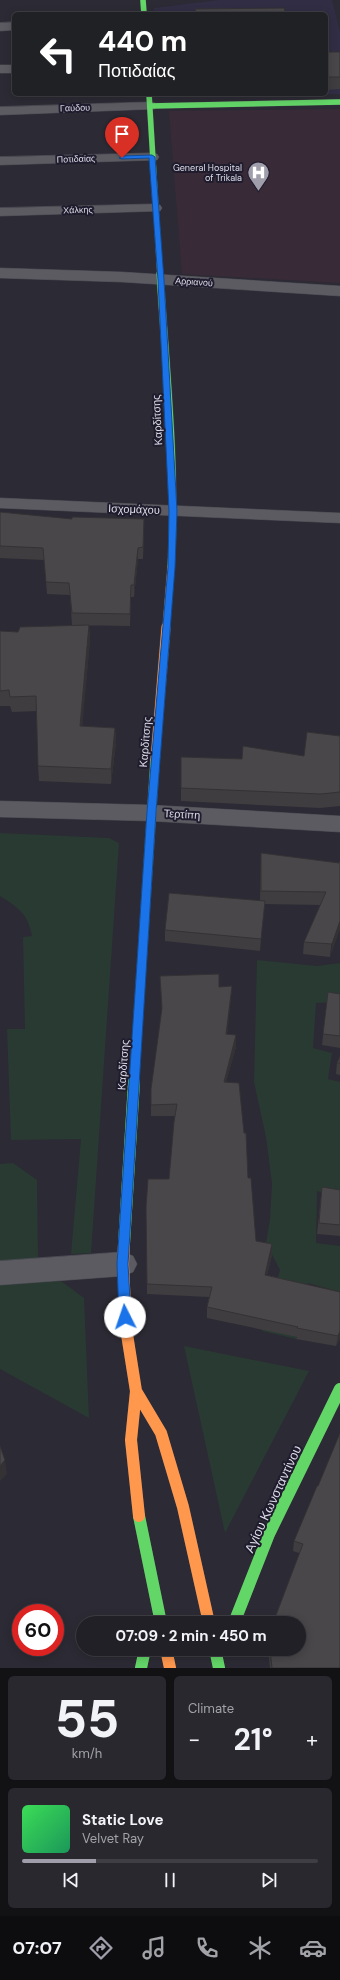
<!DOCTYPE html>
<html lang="en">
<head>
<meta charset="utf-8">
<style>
  :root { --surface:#212027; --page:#29282f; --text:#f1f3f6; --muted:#a2a3a7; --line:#3e3e44; --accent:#a09eaa }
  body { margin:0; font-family:"DM Sans",sans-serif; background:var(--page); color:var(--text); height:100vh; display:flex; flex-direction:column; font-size:15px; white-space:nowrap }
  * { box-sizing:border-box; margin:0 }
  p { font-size:13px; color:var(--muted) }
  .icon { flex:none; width:22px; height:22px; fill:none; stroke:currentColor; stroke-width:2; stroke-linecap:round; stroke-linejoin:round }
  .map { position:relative; height:1668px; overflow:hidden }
  .details { display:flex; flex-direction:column; gap:8px; padding:8px; background:#121215; flex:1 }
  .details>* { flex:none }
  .top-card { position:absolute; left:12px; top:12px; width:316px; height:84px; border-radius:6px; box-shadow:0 2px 10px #0003,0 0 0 1px var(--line); background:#202124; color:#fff; overflow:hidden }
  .speed { position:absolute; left:12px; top:1604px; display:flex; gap:8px; font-size:20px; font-weight:700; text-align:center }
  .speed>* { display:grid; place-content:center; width:52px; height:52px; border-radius:50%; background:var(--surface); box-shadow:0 2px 10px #0003,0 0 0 1px var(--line); line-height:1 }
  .speed .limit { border:6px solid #d22; background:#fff; color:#111 }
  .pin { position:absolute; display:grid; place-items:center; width:34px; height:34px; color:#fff; margin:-41px -17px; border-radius:50% 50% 50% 0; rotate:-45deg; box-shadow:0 0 4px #0007 }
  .pin .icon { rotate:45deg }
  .me { position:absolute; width:44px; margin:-22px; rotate:356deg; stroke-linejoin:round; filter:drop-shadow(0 0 3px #0008) }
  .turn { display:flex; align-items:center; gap:14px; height:84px; padding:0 20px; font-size:18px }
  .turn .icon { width:52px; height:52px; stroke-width:2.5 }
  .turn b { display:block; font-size:28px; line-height:34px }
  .big { font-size:30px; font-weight:700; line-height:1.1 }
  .details .widget { flex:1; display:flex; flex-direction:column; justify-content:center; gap:6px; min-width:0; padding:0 14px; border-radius:6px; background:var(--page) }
  .details .dial { align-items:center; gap:0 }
  .dial b { font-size:52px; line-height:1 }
  .song { display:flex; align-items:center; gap:12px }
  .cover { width:48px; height:48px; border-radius:6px; background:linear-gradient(135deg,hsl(130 70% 55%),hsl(150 70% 35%)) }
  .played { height:4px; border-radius:2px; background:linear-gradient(90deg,var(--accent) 25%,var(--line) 25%) }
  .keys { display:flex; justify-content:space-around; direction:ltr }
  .heat { display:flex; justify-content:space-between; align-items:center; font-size:22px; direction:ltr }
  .details .tiles { flex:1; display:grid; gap:8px; grid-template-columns:1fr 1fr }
  .widget:last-child { grid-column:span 2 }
  .trip { position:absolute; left:76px; top:1616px; width:230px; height:40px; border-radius:20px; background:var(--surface); box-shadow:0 2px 10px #0003,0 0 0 1px var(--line); font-weight:700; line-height:40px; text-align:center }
  .tabs { display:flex; height:64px; justify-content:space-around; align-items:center; background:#0d0d10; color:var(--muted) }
  .tabs .icon { width:28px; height:28px }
  .tabs .current { color:var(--accent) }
  .tabs b { font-size:18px; color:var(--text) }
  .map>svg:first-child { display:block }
  .built { fill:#312d44 }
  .medical { fill:#382b37 }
  .green { fill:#293a32 }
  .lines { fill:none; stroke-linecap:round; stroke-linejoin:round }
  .street-casing { stroke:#494851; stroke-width:1 }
  .fast-far3-casing { stroke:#494851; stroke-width:6 }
  .fast-far2-casing { stroke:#494851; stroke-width:8 }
  .fast-far1-casing { stroke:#494851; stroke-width:10 }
  .fast-casing { stroke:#494851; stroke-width:12 }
  .slow-far2-casing { stroke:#494851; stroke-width:8 }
  .slow-far1-casing { stroke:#494851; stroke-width:10 }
  .slow-casing { stroke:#494851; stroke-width:12 }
  .street { fill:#5c5b62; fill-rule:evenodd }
  .fast-far3 { stroke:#63d668; stroke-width:5.5 }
  .fast-far2 { stroke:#63d668; stroke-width:7 }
  .fast-far1 { stroke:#63d668; stroke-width:9 }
  .fast { stroke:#63d668; stroke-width:12 }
  .slow-far2 { stroke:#ff974d; stroke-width:7 }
  .slow-far1 { stroke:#ff974d; stroke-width:9 }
  .slow { stroke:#ff974d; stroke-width:12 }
  .wall { fill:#403d40 }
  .shaded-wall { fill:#343234 }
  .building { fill:#4a474a; stroke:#343234 }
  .route { fill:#1a73e8; stroke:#114b97 }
  .labels { text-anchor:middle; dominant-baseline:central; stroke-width:4; stroke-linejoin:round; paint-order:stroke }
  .far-street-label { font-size:9px; fill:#dedde9; stroke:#1f1c2e }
  .far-poi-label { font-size:9px; fill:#dedde9; stroke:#1f1c2e; text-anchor:end }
  .street-label { font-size:11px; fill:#dedde9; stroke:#1f1c2e }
  .near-street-label { font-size:13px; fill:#dedde9; stroke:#1f1c2e }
</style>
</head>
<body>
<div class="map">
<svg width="340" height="1668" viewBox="0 0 340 1668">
  <rect width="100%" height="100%" fill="#2c2a34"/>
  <path class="built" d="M219 0H332L340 32V94H326V14H154V8Z
    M159 94H317L159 97Z"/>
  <path class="medical" d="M340 109V283L182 274 169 111Z"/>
  <path class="green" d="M0 833 109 838 119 843 91 1253 71 1254 81 1139 11 1140 7 1029H25L23 937 32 936C28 914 19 908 0 896Z
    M257 960 317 966 340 963V1002L316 1003 313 1048 332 1053 328 1079 340 1082V1196L317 1191 316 1243 340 1246V1292L308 1283 296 1339 262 1331 280 1270 266 1243 270 1219 272 1184 266 1137 254 1082Z
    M13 1163 37 1180 38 1259 0 1262V1164Z
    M61 1281 84 1298 89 1418 0 1369V1284Z
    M184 1346 309 1371 225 1533Z"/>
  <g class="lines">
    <defs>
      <path id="street" d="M14 22V30L0 31V23Z
        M0 65H14V73H0Z
        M150 102 155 103 157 106 155 109 0 115V107Z
        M152 153 157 154 159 157 157 160 0 165V157Z
        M155 204 160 205 162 208 160 211 0 216V208Z
        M0 268 122 272 340 286V296L122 282 0 278Z
        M0 498 340 513V523L0 508Z
        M0 801 151 805 340 816V832L151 821 0 817Z
        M123 1252 133 1256 137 1264 133 1272 123 1276 0 1285V1261Z"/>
      <path id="fast-far3" d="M143 0 144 14
        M149 94 160 275
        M150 106 340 102"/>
      <path id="fast-far2" d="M160 274C166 371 177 470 171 567"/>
      <path id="fast-far1" d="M134 1083 155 760"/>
      <path id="fast" d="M124 1244 134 1082
        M139 1516 161 1623
        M234 1623 269 1534 340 1389
        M215 1649 219 1668
        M141 1668 145 1649"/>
      <path id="slow-far2" d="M166 628 171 567"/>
      <path id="slow-far1" d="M155 760 166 627"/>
      <path id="slow" d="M124 1244 123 1264 126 1328 136 1391 131 1440 139 1516
        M136 1391 161 1433 183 1507 209 1623
        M166 1649 170 1668"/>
    </defs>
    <use href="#street" class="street-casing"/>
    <use href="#fast-far3" class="fast-far3-casing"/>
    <use href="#fast-far2" class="fast-far2-casing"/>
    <use href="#fast-far1" class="fast-far1-casing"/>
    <use href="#fast" class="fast-casing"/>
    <use href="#slow-far2" class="slow-far2-casing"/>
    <use href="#slow-far1" class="slow-far1-casing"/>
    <use href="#slow" class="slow-casing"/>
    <use href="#street" class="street"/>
    <use href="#fast-far3" class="fast-far3"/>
    <use href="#fast-far2" class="fast-far2"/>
    <use href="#fast-far1" class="fast-far1"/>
    <use href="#fast" class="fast"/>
    <use href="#slow-far2" class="slow-far2"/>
    <use href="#slow-far1" class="slow-far1"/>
    <use href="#slow" class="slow"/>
  </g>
  <path class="wall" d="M326 52H340V89L326 90Z
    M0 512 144 530 143 559H138L134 597H131L130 626 72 625 70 595 47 594 44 560 0 558Z
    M89 625 90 640 82 726 115 728 116 743 111 784 39 781 38 766 37 711 12 712 10 706H0V631L18 632Z
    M340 736V806L320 808 181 801V757L242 759 304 756Z
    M261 853 339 863 340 861 330 957 303 954 304 942 321 905 264 904 260 951 165 941V930L260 901Z
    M160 976 219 987 232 986 231 998 227 1034 236 1047 226 1082 248 1178 256 1241 272 1244V1255L267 1275 340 1292V1339L336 1346 296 1339 297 1337 207 1318V1307L209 1297 147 1294 146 1207 169 1179 175 1116H151V1089L162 1011Z
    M328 992 340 994V1048L322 1045Z
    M340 1056V1075L336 1074 337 1063Z
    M322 1187 340 1190V1236L317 1234Z
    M318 1486 340 1668H270L268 1649H299V1553L293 1551 294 1541Z"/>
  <path class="shaded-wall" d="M144 519V530L143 559V547Z
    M138 548V559L134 597V585Z
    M131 585V597L130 626V614Z
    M89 625 90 640 81 741 80 726Z
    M115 728 116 743 111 784V769Z
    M340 921V930L330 957 332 944Z
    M232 986 231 998 226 1045V1034Z
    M236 1035V1047L223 1093 224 1082Z
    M272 1244V1255L264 1286 265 1275Z
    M340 1331V1339L336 1346 338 1336Z
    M5 1460 7 1474 0 1481V1466Z"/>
  <path class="building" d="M284 8 286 14H196L195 9Z
    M326 52H340V77H326Z
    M0 512 72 519V517L144 519 143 547 138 548 134 585H131L130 614 72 613 69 583 46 582 43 548 0 546Z
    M89 625 80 726 115 728 111 769 38 766 36 696 10 697 9 690 0 691V631L18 632 20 627Z
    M307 732 340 736V792L321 794 181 788V757L242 759 243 746 304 756Z
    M261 853 339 863 340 861V921L332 944 304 942 326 892 261 891Z
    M169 893 265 901 261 939 165 930Z
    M219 974V987L232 986 226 1034 236 1035 224 1082 239 1083 244 1133H246L248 1178H251L256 1241 272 1244 265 1275 340 1292V1331L338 1336 297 1328 298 1327 207 1307 212 1287 147 1284 146 1207 148 1179H169L174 1122 177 1104 151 1105V1089L162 1008 160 976Z
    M328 992 340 994V1036L323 1034Z
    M340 1056V1063H337Z
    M322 1187 340 1190V1225L319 1223Z
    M340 1433V1668H272L270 1649H299V1623H273L303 1544 294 1541 317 1486H318Z
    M0 1446 5 1460 0 1466Z"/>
  <path class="route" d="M152 155 155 157 164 280 177 511 175 567 156 812 128 1264 131 1317 129 1320 125 1322 121 1320 119 1317 117 1264 147 812 168 567 169 511 158 280 149 158 122 159 119 158 122 156Z"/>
  <defs>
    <symbol id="hospital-pin" viewBox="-11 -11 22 30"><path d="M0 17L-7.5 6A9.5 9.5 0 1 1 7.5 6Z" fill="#a09eaa" stroke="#1f1c2e"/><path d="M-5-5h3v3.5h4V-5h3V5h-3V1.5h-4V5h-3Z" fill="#fff"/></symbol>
  </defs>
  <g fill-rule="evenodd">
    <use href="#hospital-pin" x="246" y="160" width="25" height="34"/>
  </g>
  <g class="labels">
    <g class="far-street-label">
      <text transform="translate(75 108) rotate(-2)">Γαύδου</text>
      <text transform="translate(76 159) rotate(-2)">Ποτιδαίας</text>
      <text transform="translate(78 210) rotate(-2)">Χάλκης</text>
      <text transform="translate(194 282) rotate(4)">Αρριανού</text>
    </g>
    <g class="far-poi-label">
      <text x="242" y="168">General Hospital<tspan x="242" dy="10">of Trikala</tspan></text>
    </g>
    <g class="street-label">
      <text transform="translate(157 420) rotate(-93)">Καρδίτσης</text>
      <text transform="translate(134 509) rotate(2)">Ισχομάχου</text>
      <text transform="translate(145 742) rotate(-85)">Καρδίτσης</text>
      <text transform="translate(182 814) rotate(3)">Τερτίπη</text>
      <text transform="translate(123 1065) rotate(-86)">Καρδίτσης</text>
    </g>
    <g class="near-street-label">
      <text transform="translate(273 1499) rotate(-65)">Αγίου Κωνσταντίνου</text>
    </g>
  </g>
</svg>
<div class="speed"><div class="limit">60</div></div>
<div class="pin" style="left:122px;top:158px;background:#d93025"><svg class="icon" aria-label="arrive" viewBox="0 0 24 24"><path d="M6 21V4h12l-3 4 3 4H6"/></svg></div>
<svg class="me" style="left:125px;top:1317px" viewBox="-20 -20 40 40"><circle r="19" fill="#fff"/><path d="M0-13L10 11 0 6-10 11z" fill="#1a73e8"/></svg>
<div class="trip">07:09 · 2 min · 450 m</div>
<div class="top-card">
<div class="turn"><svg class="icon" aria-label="left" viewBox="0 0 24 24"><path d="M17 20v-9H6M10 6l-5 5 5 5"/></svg><div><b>440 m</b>Ποτιδαίας</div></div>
</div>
</div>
<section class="details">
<div class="tiles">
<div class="widget dial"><b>55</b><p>km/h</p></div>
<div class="widget"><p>Climate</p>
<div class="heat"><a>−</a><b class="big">21°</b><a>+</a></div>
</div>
<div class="widget">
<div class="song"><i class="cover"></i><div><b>Static Love</b><p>Velvet Ray</p></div></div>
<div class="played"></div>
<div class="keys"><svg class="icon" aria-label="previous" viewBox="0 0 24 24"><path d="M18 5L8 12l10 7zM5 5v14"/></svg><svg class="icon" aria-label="pause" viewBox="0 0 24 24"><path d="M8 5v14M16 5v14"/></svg><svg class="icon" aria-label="next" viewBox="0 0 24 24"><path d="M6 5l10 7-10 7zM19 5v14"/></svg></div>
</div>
</div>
</section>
<nav class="tabs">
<b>07:07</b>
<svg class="icon current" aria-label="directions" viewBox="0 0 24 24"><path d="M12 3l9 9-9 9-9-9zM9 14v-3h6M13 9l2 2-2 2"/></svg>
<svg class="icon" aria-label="music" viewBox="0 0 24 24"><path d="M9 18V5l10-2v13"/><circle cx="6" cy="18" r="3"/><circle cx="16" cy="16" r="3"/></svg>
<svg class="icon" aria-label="phone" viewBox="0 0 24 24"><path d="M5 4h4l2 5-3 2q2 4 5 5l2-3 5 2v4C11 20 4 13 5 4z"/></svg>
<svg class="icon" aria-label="climate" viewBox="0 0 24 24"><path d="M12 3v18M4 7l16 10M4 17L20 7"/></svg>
<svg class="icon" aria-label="car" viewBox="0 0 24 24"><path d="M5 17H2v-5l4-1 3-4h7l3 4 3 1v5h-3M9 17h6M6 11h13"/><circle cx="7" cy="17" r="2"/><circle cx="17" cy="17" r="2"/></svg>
</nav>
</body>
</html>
